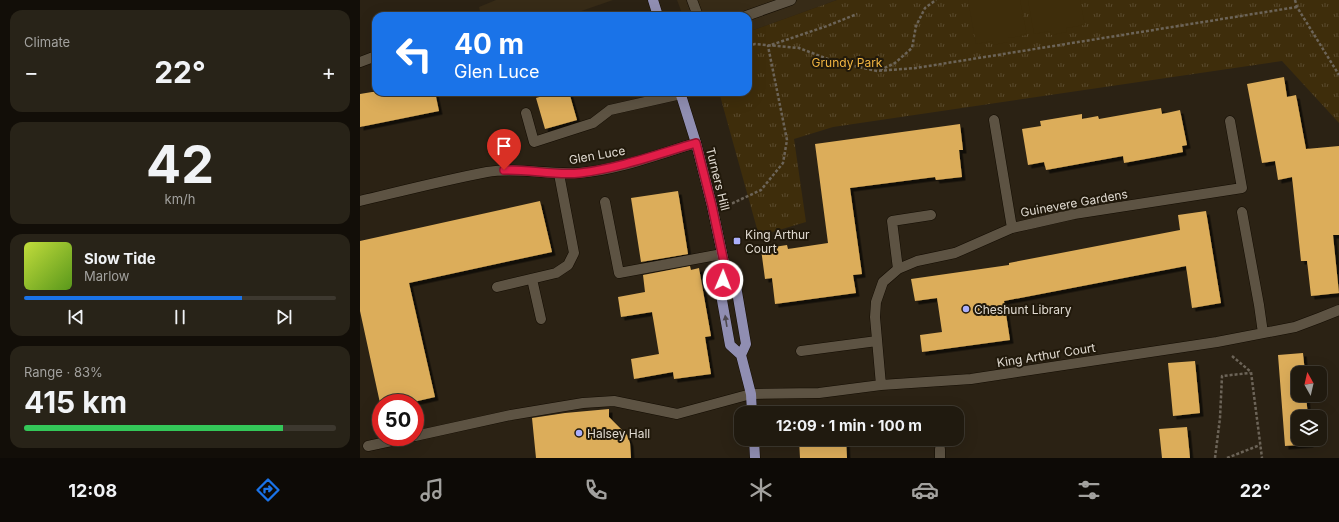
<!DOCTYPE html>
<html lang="en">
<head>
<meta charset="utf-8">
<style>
  :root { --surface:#201a0f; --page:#282318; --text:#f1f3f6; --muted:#a2a19e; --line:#3d382f; --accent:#1a73e8 }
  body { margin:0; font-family:Inter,sans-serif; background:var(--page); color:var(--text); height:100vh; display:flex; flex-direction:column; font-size:15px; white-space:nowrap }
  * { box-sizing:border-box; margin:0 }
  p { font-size:13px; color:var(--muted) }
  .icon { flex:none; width:22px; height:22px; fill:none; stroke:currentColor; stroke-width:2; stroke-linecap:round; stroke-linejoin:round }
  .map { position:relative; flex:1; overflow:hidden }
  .panel { display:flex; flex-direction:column; gap:10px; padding:10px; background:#120e08; width:360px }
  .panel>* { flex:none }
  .top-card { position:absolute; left:12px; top:12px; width:380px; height:84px; border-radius:12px; box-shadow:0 4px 16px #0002,0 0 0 1px var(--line); background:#1a73e8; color:#fff; overflow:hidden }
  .needle { width:26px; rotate:352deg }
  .tools { position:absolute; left:931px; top:366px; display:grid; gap:8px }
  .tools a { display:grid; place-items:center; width:36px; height:36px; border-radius:8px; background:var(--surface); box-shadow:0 4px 16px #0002,0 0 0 1px var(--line); font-size:20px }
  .speed { position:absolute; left:12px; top:394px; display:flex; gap:8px; font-size:20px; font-weight:700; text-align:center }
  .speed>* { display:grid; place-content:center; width:52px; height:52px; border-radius:50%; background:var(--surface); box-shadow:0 4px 16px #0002,0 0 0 1px var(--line); line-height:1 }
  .speed .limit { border:6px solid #d22; background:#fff; color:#111 }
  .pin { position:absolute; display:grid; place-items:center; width:34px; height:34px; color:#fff; margin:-41px -17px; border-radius:50% 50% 50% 0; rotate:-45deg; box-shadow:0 0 4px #0007 }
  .pin .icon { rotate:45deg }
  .me { position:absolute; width:44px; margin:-22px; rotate:1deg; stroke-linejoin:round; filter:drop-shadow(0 0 3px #0008) }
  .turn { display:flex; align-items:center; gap:14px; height:84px; padding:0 16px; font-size:18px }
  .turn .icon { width:52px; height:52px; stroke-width:2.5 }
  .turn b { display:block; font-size:28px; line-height:34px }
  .big { font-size:30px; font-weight:700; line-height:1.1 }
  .panel .widget { flex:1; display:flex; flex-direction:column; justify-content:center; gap:6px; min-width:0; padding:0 14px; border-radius:12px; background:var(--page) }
  .panel .dial { align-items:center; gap:0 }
  .dial b { font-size:52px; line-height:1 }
  .song { display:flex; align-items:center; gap:12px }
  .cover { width:48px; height:48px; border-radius:6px; background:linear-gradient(135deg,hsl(70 70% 55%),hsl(90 70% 35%)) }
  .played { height:4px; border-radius:2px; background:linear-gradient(90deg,var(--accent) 70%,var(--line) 70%) }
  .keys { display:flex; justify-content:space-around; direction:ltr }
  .heat { display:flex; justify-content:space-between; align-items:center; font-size:22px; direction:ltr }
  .charge { height:6px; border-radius:3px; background:linear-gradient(90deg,#34c759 83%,var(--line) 0) }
  .trip { position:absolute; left:374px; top:406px; width:230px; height:40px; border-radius:12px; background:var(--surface); box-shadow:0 4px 16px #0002,0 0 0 1px var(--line); font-weight:700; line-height:40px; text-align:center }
  .dock { display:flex; height:64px; justify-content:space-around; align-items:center; background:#0d0a06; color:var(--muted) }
  .dock .icon { width:28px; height:28px }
  .dock .current { color:var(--accent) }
  .dock b { font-size:18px; color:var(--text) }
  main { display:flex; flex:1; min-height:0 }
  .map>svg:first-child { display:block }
  .built { fill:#372b17 }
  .park { fill:url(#park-tufts) }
  .pitch { fill:#3e2d0b }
  .building { fill:#dcad5a; filter:url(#shadow) }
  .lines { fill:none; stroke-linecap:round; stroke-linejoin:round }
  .minor-casing { stroke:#130c02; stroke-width:11 }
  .major-casing { stroke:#130c02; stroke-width:11 }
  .path { stroke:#6c6458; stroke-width:2.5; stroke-dasharray:3 2; stroke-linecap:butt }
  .minor { stroke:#5d5343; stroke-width:10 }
  .major { stroke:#908eb2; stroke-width:10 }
  .oneway { fill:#4d484e }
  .route-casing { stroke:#92132f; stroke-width:10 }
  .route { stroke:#e11d48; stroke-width:7 }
  .poi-dot { fill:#abaffb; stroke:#21190b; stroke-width:1.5 }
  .labels { text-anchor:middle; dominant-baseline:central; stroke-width:4; stroke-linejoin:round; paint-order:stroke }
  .park-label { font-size:12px; fill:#f1b542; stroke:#21190b }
  .street-label { font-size:12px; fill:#e0dad1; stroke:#21190b }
  .poi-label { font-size:12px; fill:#e0dad1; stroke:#21190b; text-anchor:start }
</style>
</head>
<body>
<main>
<section class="panel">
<div class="widget"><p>Climate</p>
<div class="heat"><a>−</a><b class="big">22°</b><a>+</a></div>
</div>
<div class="widget dial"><b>42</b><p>km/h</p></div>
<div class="widget">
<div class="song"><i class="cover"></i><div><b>Slow Tide</b><p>Marlow</p></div></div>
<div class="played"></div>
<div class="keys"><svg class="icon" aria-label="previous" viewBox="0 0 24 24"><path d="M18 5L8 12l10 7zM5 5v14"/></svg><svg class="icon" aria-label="pause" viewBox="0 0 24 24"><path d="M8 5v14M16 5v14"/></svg><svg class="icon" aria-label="next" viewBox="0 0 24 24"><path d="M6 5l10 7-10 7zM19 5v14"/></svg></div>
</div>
<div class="widget"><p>Range · 83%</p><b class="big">415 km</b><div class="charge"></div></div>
</section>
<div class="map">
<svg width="979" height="458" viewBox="0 0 979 458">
  <defs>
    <pattern id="park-tufts" width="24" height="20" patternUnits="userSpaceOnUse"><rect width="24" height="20" fill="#3e2d0b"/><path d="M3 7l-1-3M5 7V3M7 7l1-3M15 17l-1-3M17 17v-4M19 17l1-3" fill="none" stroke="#5a4b2e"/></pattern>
    <filter id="shadow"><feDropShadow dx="3.5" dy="3.5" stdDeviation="0" flood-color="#0009"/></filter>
  </defs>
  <rect width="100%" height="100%" fill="#2b2214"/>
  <path class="built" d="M136 0H253L207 16H121L119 7Z
    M317 0H477L388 32V16H323Z"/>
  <path class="park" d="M477 0H979V123L922 61 473 127 434 139 446 222 399 236 359 92H388V32Z"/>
  <path class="pitch" d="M608 0H660L667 35 648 38V42L633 45 632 41 616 44Z
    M668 0H720L725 25 706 28 707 32 691 35 690 31 674 34Z"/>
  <path class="building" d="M924 77 927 97 936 95 946 149 979 146V235H973L979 293 951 296 947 261H941L932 177 918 180 915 161 902 163 887 84Z
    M12 92H75L79 111 0 127V94Z
    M197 92H209L217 120 185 129 176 98Z
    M801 108 802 114 820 110 827 145 822 146 823 152 764 163 763 156 686 170 684 162 668 165 662 129 681 126 680 121 722 114V119L738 116 739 119Z
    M600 124 603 150H599L602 177 576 180 575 177 490 188 502 274 493 275 496 293 415 304 412 278 405 279 401 249 427 245 428 249 468 243 455 144Z
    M318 191 328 254 281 262 271 198Z
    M180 201 192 252 49 283 75 397 49 403H20L0 311V241Z
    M846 211 861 303 832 308 826 266 644 301 650 340 562 352 560 335 582 332 577 298 555 301 551 279 649 265V263L820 230 818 215Z
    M330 266 331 270 339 268 351 336 345 337 351 374 314 379 313 372 274 379 271 359 299 354 292 312 261 317 258 297 285 292 283 275Z
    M943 353 945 373H938V395H946L948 417H938V439H950V444L925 446 918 355Z
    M835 361 840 413 813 416 808 363Z
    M249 409V417L267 435 270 443 271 458H176L172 418 205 413Z
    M827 427 830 458H802L799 429Z
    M439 439H486L487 458H440Z"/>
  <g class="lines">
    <defs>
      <path id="minor" d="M332 0 338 16
        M386 16 431 0
        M0 62 16 56
        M166 113 174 142 233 123 250 110 321 94
        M634 120 652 228
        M0 201C42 191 85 180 127 172 158 167 188 175 218 173 255 171 299 154 336 143
        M245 202 259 273 362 254
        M882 212 899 305 903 333
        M538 269 532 221 571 215
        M172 279 181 319
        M137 287 196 273 208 265 214 253 199 174
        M441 351 517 341
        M521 385 515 317 516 302 523 282 538 269 557 261 595 253 652 228 670 224 714 214 882 188 870 121
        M55 436 151 415 223 403 254 401 317 414 391 394 459 393 521 385 611 379 857 342 935 327 959 318 979 310
        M8 446 50 437
        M580 449V458"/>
      <path id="major" d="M293 0 298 16
        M320 92 336 143 352 206 366 272 376 286 386 344 381 355
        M366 272 360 289 370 345 381 355 391 394 392 413
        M394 439 395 458"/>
    </defs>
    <use href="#minor" class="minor-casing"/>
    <use href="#major" class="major-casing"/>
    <path class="path" d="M935 0 937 7 979 75
      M388 46 395 44 439 48 476 62 517 71 556 68 937 7
      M520 70 535 63 552 48 556 26 565 8 576 0
      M367 204 373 203 401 190 423 163 427 140 408 46 467 26 497 14
      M872 356 891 372 902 458
      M855 458 860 418 862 376 890 373
      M867 458 900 445"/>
    <use href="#minor" class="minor"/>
    <use href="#major" class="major"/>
  </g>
  <defs><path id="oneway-solid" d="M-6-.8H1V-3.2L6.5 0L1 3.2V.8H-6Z"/></defs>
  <use class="oneway" href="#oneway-solid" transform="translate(366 321) rotate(-99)"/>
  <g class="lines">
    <defs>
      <path id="route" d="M144 170C170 169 195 176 220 173 260 168 298 154 336 143L352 206 366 272 363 280"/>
    </defs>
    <use href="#route" class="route-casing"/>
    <use href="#route" class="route"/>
  </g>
  <g class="poi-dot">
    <rect x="373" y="237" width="8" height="8" rx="2"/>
    <circle cx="606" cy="309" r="4"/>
    <circle cx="219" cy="433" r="4"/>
  </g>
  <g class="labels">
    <g class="park-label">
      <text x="487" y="62">Grundy Park</text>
    </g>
    <g class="street-label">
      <text transform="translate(237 155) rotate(-10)">Glen Luce</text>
      <text transform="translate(358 179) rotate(76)">Turners Hill</text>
      <text transform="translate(714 203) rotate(-10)">Guinevere Gardens</text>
      <text transform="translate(686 355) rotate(-9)">King Arthur Court</text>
    </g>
    <g class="poi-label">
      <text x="385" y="234">King Arthur<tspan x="385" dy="14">Court</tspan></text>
      <text x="614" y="309">Cheshunt Library</text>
      <text x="227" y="433">Halsey Hall</text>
    </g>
  </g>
</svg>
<div class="tools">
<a><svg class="needle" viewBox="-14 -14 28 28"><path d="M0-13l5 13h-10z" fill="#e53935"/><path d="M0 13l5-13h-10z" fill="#a2a19e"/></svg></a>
<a><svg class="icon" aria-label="layers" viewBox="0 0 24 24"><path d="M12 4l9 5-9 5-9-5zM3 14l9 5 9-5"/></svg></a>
</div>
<div class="speed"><div class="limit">50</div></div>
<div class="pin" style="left:144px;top:170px;background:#d93025"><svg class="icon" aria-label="arrive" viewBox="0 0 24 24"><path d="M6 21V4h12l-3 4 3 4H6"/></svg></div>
<svg class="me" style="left:363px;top:280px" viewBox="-20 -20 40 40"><circle r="17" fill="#e11d48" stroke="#fff" stroke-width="3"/><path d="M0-11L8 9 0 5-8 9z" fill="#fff"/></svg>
<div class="trip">12:09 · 1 min · 100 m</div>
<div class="top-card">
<div class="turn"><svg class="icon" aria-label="left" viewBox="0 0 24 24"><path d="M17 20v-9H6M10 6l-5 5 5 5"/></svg><div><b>40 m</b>Glen Luce</div></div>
</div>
</div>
</main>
<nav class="dock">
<b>12:08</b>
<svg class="icon current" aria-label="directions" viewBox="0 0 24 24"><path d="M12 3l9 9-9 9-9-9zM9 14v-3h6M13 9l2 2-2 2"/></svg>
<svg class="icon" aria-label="music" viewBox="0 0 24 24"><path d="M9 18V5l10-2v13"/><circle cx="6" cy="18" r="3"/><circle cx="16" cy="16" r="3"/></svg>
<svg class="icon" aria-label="phone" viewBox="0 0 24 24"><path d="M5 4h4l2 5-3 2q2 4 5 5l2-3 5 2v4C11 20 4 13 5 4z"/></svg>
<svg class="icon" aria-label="climate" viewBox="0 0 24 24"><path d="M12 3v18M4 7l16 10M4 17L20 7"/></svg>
<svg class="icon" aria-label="car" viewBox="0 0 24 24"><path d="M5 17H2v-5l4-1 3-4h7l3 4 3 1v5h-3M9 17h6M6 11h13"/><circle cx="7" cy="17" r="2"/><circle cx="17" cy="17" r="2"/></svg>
<svg class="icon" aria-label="filters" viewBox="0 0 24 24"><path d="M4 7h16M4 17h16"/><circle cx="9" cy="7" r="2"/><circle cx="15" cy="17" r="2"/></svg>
<b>22°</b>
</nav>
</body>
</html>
